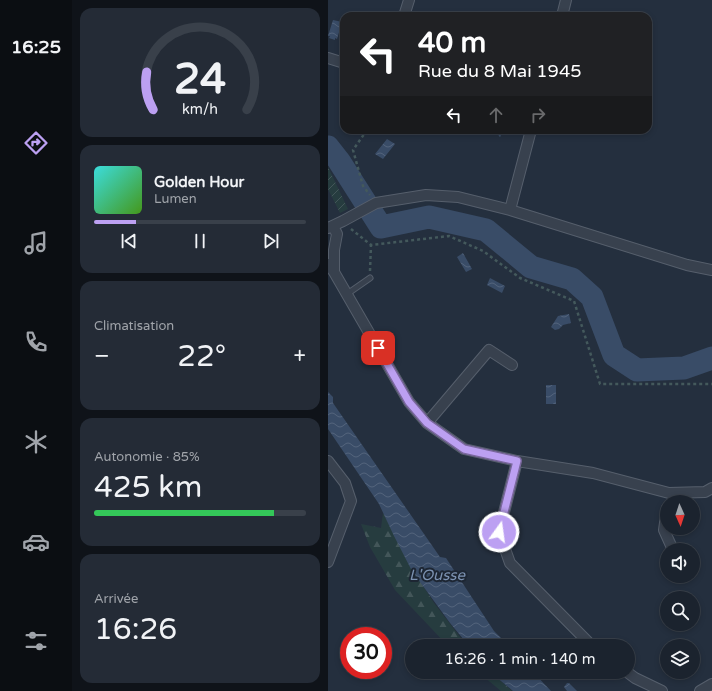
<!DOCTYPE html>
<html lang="fr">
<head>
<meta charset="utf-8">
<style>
  :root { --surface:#1b232e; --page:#242b36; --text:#f1f3f6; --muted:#a0a4aa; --line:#39404a; --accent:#bca0f2 }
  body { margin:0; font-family:"Varela Round",sans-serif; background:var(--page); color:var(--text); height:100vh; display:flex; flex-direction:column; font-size:15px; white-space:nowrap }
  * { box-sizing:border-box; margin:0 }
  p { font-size:13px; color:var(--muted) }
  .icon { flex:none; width:22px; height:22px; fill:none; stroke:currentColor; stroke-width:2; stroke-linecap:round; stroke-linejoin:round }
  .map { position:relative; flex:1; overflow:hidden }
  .panel { display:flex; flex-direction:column; gap:8px; padding:8px; background:#0f1319; width:256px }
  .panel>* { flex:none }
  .top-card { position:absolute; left:12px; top:12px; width:312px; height:122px; border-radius:12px; box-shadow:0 2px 6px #0003,0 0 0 1px var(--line); background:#202124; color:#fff; overflow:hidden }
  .needle { width:26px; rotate:177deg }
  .tools { position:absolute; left:332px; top:495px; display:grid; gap:8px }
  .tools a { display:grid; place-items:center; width:40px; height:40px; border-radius:50%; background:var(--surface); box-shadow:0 2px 6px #0003,0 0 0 1px var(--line); font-size:20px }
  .speed { position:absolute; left:12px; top:627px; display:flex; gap:8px; font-size:20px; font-weight:700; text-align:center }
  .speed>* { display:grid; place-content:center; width:52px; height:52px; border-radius:50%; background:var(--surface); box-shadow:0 2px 6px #0003,0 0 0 1px var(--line); line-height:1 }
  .speed .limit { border:6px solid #d22; background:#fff; color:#111 }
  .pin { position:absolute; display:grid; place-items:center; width:34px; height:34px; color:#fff; margin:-17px; border-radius:8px; box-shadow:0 2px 6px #0006 }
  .me { position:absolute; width:44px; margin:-22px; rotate:14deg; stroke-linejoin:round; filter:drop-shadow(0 0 3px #0008) }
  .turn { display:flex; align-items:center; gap:14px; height:84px; padding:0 12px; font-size:18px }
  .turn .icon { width:52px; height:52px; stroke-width:2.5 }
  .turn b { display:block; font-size:28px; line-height:34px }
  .lanes { display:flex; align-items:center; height:38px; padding:0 12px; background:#0003; justify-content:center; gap:20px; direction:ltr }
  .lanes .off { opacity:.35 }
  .big { font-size:30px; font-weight:600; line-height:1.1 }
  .panel .tile { flex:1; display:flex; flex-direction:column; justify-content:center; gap:6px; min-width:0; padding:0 14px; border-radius:12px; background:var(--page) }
  .panel .dial { align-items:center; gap:0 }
  .dial svg { height:104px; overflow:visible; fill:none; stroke:var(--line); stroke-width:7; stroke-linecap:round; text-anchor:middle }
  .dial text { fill:var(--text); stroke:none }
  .song { display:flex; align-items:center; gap:12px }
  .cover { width:48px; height:48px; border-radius:6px; background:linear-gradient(135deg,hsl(180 70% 55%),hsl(100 70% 35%)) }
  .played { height:4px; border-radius:2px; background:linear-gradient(90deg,var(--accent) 20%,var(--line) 20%) }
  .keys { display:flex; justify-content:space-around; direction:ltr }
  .heat { display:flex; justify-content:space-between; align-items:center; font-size:22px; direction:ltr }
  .charge { height:6px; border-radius:3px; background:linear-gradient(90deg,#34c759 85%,var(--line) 0) }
  .trip { position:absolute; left:77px; top:639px; width:230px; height:40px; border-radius:20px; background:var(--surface); box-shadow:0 2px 6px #0003,0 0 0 1px var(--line); font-weight:600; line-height:40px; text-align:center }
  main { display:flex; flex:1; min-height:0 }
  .tabs { display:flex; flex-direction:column; width:72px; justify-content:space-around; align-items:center; background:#0b0e12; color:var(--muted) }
  .tabs .icon { width:28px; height:28px }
  .tabs .selected { color:var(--accent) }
  .tabs b { font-size:18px; color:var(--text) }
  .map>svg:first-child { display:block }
  .forest { fill:url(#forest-firs) }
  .garden { fill:url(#garden-furrows) }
  .water { fill:url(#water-waves) }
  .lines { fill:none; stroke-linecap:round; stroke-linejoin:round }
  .river { stroke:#394c67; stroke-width:23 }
  .service-casing { stroke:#565f6c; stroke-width:7 }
  .minor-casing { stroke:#565f6c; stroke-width:12 }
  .path { stroke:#44595c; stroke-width:2.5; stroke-dasharray:3 3; stroke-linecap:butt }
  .service { stroke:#38414e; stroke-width:5 }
  .minor { stroke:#38414e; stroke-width:10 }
  .route-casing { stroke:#7a689d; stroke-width:10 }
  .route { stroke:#bca0f2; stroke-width:7 }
  .labels { text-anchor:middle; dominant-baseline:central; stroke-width:4; stroke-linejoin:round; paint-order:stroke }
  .water-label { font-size:15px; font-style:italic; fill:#7c92b1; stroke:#1d2633 }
</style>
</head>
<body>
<main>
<nav class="tabs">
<b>16:25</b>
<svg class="icon selected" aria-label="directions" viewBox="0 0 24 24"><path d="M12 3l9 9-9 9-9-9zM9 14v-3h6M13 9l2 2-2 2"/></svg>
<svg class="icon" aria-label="music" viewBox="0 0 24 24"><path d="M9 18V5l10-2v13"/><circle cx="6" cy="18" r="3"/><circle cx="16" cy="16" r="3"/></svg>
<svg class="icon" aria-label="phone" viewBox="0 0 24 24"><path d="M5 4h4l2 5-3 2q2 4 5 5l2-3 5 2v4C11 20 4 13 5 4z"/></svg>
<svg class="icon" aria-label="climate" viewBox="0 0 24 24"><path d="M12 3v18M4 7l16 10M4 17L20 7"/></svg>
<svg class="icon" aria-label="car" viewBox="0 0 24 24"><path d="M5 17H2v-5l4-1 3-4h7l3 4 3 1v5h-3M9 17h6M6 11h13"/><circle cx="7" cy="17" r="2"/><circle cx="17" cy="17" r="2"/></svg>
<svg class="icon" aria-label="filters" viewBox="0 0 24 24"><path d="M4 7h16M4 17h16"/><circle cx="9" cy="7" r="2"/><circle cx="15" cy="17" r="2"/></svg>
</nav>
<section class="panel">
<div class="tile dial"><svg viewBox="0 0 100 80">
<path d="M14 69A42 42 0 1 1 86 69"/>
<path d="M14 69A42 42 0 0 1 9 40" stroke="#bca0f2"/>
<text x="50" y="56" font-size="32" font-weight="700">24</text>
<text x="50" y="72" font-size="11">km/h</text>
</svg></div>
<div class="tile">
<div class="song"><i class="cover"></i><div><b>Golden Hour</b><p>Lumen</p></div></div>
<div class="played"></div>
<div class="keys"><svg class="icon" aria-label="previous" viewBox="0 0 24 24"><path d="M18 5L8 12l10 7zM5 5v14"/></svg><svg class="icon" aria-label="pause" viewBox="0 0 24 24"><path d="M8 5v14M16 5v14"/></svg><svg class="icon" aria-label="next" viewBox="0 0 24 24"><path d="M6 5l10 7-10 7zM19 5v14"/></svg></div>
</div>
<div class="tile"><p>Climatisation</p>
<div class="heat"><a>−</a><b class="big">22°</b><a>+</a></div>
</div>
<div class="tile"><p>Autonomie · 85%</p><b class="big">425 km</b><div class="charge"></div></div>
<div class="tile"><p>Arrivée</p><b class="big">16:26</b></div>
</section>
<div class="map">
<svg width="384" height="691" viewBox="0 0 384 691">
  <defs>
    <pattern id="forest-firs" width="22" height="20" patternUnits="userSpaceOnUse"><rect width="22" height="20" fill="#263c3f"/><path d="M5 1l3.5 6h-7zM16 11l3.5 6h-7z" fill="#435659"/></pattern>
    <pattern id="garden-furrows" width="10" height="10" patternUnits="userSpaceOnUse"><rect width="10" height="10" fill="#263c3f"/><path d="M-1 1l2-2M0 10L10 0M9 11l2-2" fill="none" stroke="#435659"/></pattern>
    <pattern id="water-waves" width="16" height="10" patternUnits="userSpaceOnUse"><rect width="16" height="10" fill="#394c67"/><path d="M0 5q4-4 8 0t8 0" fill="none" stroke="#53647b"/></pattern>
  </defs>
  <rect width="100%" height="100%" fill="#242f3e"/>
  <path class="forest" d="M55 513 90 578 106 603 139 646H120L67 590 42 547 33 524 53 528Z
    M150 672H163L184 691H173Z"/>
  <path class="garden" d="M0 167 20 209 12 213 0 189Z"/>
  <path class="water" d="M5 20 14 22 9 39 7 38V40L1 38 2 36H0Z
    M166 130H182L183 132 181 135H173L172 137Z
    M59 139 67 144 55 159 47 154Z
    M135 253 144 269 138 272 129 257Z
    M162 278 177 286 174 293 159 285Z
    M241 314 243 323 235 325 231 329 227 330 223 327 230 316Z
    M218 385H228V404H218Z
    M0 392 5 397V403L112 557 118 558 166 631 181 646H141L122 623 84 571 66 536 51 504 0 429Z
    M162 672H205L223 691H185Z
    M239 683H241L249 691H239L236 687Z"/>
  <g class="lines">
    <path class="river" d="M0 147 11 161 53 227 101 217 158 230 203 267 244 279 264 297 286 355 309 370 356 368 384 358"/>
    <defs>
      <path id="service" d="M19 294 42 278"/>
      <path id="minor" d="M76 16 81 0
        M234 16 238 0
        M0 58 16 63
        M182 210 203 130
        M5 226 9 234 6 250V272
        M0 228 15 221 48 203 98 195 130 197 182 210 359 265 384 270
        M0 264 6 272 81 402 99 423 136 449 189 461 265 473 341 493 377 492 384 488
        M99 423 161 350 184 365
        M0 461 17 483 23 501 0 562
        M189 461 171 532 182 563 264 646
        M339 508 336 530 345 550
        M299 672 307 678 334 691
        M372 691 384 684"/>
    </defs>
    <use href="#service" class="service-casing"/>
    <use href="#minor" class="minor-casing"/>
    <path class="path" d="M39 130 25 150 35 186 42 195
      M23 229 43 245 121 236 155 251 192 278 246 301 272 384H384
      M42 271 43 245"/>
    <use href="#service" class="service"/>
    <use href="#minor" class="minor"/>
  </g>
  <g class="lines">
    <defs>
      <path id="route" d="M50 348 81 402 99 423 136 449 189 461 171 532"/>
    </defs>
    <use href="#route" class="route-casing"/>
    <use href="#route" class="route"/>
  </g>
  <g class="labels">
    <g class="water-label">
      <text x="109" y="575">L'Ousse</text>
    </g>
  </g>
</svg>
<div class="tools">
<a><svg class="needle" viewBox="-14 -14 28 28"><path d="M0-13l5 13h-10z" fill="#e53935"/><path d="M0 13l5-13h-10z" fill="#a0a4aa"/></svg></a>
<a><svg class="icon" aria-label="sound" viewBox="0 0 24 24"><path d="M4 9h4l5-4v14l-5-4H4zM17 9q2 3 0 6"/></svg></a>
<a><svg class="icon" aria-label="search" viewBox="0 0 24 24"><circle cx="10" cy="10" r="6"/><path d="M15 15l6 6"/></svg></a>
<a><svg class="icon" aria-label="layers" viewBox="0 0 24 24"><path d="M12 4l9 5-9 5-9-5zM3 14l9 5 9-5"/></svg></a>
</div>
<div class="speed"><div class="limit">30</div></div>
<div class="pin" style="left:50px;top:348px;background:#d93025"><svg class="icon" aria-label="arrive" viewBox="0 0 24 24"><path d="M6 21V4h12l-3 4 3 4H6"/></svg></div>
<svg class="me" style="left:171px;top:532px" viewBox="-20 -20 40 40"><circle r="17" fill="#bca0f2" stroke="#fff" stroke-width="3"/><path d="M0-11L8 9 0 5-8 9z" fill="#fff"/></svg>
<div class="trip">16:26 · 1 min · 140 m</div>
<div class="top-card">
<div class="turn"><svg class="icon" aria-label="left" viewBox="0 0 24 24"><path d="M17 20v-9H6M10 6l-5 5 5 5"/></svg><div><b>40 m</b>Rue du 8 Mai 1945</div></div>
<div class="lanes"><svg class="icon" aria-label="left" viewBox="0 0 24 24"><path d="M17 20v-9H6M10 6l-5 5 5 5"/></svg><svg class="icon off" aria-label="ahead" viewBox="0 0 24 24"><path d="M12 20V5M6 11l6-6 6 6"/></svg><svg class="icon off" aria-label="right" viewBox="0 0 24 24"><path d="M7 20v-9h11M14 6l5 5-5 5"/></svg></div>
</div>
</div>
</main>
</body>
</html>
